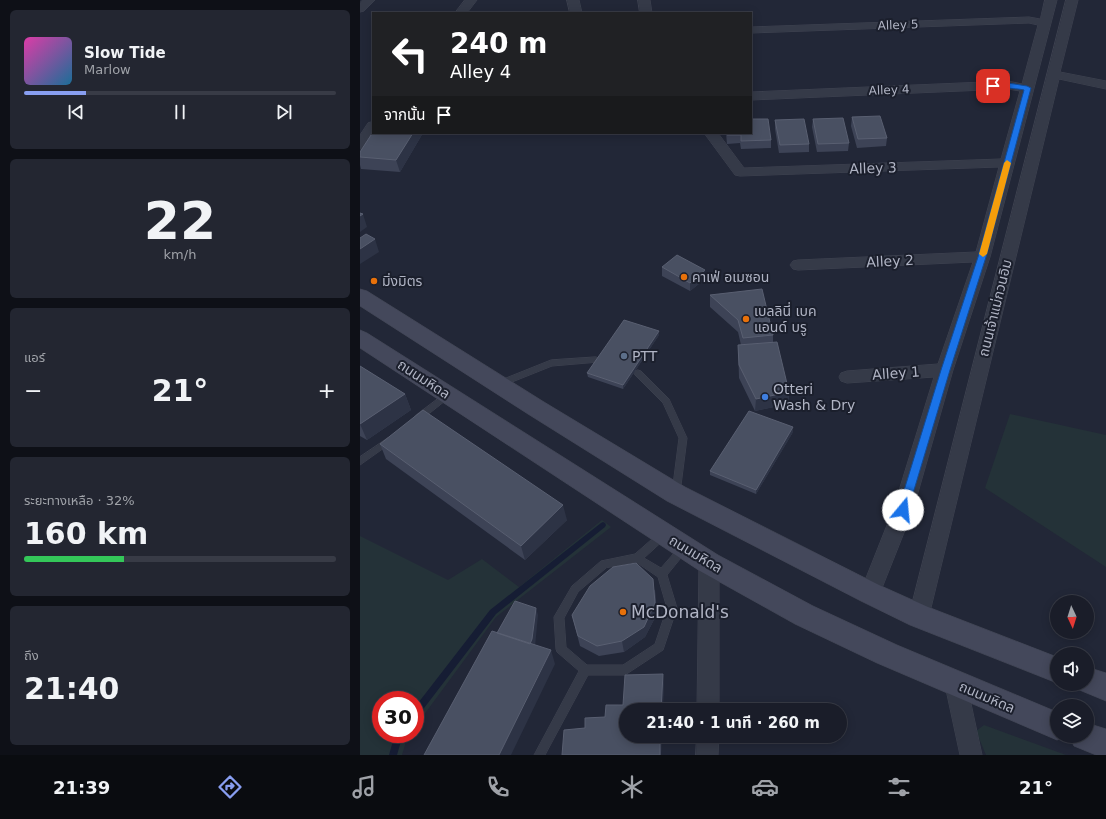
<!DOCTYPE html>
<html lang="th">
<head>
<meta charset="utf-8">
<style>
  :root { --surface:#1a1d29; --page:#232631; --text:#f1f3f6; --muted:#9fa2a8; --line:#383b46; --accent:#889ef1 }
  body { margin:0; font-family:"DejaVu Sans","Noto Sans Thai",sans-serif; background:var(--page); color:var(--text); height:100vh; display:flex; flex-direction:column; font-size:15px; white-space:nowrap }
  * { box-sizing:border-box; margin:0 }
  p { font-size:13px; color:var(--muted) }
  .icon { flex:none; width:22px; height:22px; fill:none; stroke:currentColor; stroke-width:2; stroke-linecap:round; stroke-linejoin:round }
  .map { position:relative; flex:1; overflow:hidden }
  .details { display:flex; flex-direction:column; gap:10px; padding:10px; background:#0e1017; width:360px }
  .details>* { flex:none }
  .top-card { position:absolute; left:12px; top:12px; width:380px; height:122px; border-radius:0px; box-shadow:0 2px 10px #0003,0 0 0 1px var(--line); background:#202124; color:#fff; overflow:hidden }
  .needle { width:26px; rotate:176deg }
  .tools { position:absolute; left:690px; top:595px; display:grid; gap:8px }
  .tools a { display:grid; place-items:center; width:44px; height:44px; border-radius:50%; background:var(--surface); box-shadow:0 2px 10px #0003,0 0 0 1px var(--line); font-size:20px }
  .speed { position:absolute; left:12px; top:691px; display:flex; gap:8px; font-size:20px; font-weight:700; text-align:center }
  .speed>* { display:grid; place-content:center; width:52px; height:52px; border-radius:50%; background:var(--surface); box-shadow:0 2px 10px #0003,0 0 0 1px var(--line); line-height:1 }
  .speed .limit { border:6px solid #d22; background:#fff; color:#111 }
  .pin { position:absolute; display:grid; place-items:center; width:34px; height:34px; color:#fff; margin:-17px; border-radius:8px; box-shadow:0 2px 6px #0006 }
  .me { position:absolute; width:44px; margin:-22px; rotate:17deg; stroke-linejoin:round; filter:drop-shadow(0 0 3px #0008) }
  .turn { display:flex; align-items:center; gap:14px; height:84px; padding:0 12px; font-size:18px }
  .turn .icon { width:52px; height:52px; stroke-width:2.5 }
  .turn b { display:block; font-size:28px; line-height:34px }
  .then { display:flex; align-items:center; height:38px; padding:0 12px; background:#0003; gap:8px; font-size:15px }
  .big { font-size:30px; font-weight:700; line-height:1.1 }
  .details .card { flex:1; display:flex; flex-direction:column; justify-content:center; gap:6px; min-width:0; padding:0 14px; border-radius:6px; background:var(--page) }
  .details .dial { align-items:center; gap:0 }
  .dial b { font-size:52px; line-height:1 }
  .song { display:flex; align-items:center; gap:12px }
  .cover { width:48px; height:48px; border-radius:6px; background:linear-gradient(135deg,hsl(320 70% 55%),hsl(200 70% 35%)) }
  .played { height:4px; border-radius:2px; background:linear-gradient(90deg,var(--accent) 20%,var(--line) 20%) }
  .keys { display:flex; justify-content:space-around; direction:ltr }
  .heat { display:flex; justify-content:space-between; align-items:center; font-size:22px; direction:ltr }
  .charge { height:6px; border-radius:3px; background:linear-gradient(90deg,#34c759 32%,var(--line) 0) }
  .trip { position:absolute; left:259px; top:703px; width:228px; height:40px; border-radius:20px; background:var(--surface); box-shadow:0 2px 10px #0003,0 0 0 1px var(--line); font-weight:700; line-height:40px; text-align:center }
  .tab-bar { display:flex; height:64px; justify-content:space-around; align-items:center; background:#0a0c10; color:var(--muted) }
  .tab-bar .icon { width:28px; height:28px }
  .tab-bar .selected { color:var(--accent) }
  .tab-bar b { font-size:18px; color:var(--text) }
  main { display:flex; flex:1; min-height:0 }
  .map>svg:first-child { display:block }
  .green { fill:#243238 }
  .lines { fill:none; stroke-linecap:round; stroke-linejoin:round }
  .stream { fill:#161d34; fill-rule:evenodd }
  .lane-casing { stroke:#3f4351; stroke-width:1 }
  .street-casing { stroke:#3f4351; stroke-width:1 }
  .secondary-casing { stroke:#3f4351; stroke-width:1 }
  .lane { fill:#353a48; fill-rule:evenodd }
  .street { fill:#353a48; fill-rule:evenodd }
  .secondary { fill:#44485b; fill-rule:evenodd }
  .wall { fill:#3d4356 }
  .shaded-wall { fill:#2d3345 }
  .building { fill:#495062; stroke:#595f71 }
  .route { fill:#1a73e8; stroke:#114b97 }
  .slow { fill:#f59e0b }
  .food-dot { fill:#e8710a; stroke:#1b1f2c; stroke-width:1.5 }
  .service-dot { fill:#5c6f8a; stroke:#1b1f2c; stroke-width:1.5 }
  .shop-dot { fill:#3f7fe0; stroke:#1b1f2c; stroke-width:1.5 }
  .labels { text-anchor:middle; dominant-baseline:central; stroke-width:4; stroke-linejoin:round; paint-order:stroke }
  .far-street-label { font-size:12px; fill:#b0b4c4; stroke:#1b1f2c }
  .street-label { font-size:14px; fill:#b0b4c4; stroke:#1b1f2c }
  .poi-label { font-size:14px; fill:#b0b4c4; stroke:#1b1f2c; text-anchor:start }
  .near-poi-label { font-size:17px; fill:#b0b4c4; stroke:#1b1f2c; text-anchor:start }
</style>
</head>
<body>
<main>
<section class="details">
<div class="card">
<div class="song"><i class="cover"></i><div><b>Slow Tide</b><p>Marlow</p></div></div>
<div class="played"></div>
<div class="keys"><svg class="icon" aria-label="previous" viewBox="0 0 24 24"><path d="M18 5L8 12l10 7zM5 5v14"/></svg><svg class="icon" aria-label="pause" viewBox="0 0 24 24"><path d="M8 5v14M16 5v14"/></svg><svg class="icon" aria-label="next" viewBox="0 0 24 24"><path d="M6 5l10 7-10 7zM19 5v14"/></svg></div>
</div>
<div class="card dial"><b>22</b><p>km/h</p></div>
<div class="card"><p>แอร์</p>
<div class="heat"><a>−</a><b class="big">21°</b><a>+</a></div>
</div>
<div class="card"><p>ระยะทางเหลือ · 32%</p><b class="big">160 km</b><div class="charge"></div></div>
<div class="card"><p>ถึง</p><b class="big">21:40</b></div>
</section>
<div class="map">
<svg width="746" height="755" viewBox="0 0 746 755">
  <rect width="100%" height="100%" fill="#222737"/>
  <path class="green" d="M650 414 746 435V567L625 488Z
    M242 520 251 527 136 617 55 727V700H21V734H49L47 738 42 755H0V536L88 580 122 559 159 587Z
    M624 725 706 755H626L616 731Z"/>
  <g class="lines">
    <path class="stream" d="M243 522 245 523 246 525 245 527 136 614 58 716 55 717V707L130 610 241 523Z
      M35 734H43L37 755H29Z"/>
    <defs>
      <path id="lane" d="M236 357 239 358 240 360 239 362 192 366 142 386H136L135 384 136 382 191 360Z
        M278 370 281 371 309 399 327 438 320 493 319 496 316 497 313 496 312 493 319 438 303 403 275 375 274 373 275 371Z
        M87 392 90 393 91 395 90 397 61 420H55L54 418 55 416Z
        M28 438 31 439 32 441 31 443 0 465V457Z
        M303 531 306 532 308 535 306 538 284 558 301 568 321 545 324 544 327 545 329 548 307 575 317 608 303 650 265 675H228L185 755H174L219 671 197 652 196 649 194 617 212 586 241 561 275 554 300 532ZM276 562 298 577 307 608 295 644 263 665H227L206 647 204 618 218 592 246 568Z"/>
      <path id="street" d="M3 0H15L4 11 0 12V3Z
        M105 0H117L107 13H95Z
        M207 0H219L222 13H210Z
        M278 0H290L292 13H280Z
        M685 0H697L630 257 593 370 553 510 520 593 517 599 510 602 503 599 500 593 533 510 574 377 487 383 481 381 479 377 481 373 487 371 578 364 613 262 438 270 433 269 430 265 433 261 438 260 616 252 639 167 380 176 375 175 344 133H358L384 168 641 159 660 91 648 89 391 100V92L648 81 662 84 678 25 669 23 391 33V27L669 17 680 19Z
        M706 0H718L700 72 746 81V89L699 79 569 616 566 623 559 625 552 623 549 616Z
        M13 122V133H15L5 148 0 149V135L8 123Z
        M349 554 356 557 359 563V710H337L339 563 342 557Z
        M596 675 604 678 607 685 622 755H600L585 685 588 678Z
        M337 736H359L358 755H336Z"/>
      <path id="secondary" d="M0 289 7 291 184 402 325 487 519 585 568 607 697 657V683L550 625 501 601 307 501 168 414 0 306Z
        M0 330 7 333 358 555 453 606 537 645 697 712V736H707L697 740 517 663 435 624 340 571 0 348Z
        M727 667 746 673V701L717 689 715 684H727Z
        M727 723 746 729V755H736L714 746 709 736H727Z"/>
    </defs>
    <use href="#lane" class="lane-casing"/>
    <use href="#street" class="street-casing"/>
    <use href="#secondary" class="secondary-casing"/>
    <use href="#lane" class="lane"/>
    <use href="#street" class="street"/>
    <use href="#secondary" class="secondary"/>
  </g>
  <path class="wall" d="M492 117 527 138 526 146 497 148 491 126Z
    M453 119 489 143 488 151 457 152 452 127Z
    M415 120 449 144V152L419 153 415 129Z
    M63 133 40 172 1 169 0 165V152Z
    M366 133H391L411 140V148L381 149 380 143 367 144Z
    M302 267 345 270V279L330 291 302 276Z
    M350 295 413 335V342L429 392 428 404 395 411 379 378 378 345H381L378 332 350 307Z
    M299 335 263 389 228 377 227 373Z
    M0 366 45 394 51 410 7 440 0 436Z
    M433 432 396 494 350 475V471Z
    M20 444 207 520 165 560 26 459Z
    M295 590 297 614 285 637 264 652 239 656 220 646 212 615Z"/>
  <path class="shaded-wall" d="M53 133H63L40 172 36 160Z
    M3 214 7 227 0 232V216Z
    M15 239 19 252 0 264V249Z
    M345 270V279L330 291V283Z
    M299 331V335L263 389V385Z
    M429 392 428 404 395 411 396 399Z
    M45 394 51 410 7 440 0 424Z
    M433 427V432L396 494V490Z
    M203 505 207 520 165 560 161 546Z
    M293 579 297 614 285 637 264 652 262 641Z
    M176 608 178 615 175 647 167 649Z
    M191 650 195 664 151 755H139Z
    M303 674 304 684 303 710H301Z
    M300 736H302L301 755H300Z"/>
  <path class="building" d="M520 116 527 138 498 139 492 117Z
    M483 118 489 143 458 144 453 119Z
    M391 119H408L411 140 381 141V135H367V133H391Z
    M444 119 449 144 420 145 415 120Z
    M13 132V133H53L36 160 0 157V152Z
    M0 213 3 214 0 216Z
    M6 234 15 239 0 249V238Z
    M317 255 345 270 330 283 302 267Z
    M402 289 413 335 383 338 378 320 350 295Z
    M264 320 299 331 263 385 227 373Z
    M417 342 429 392 396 399 379 365 378 345Z
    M0 366 45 394 0 424Z
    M63 410 203 505 161 546 20 444Z
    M389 411 433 427 396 490 350 471Z
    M276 563 293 579 295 603 284 627 262 641 237 646 218 636 212 615 230 586 253 567Z
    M155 601 176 608 172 639 170 644 137 633Z
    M132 631 191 650 139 755H64Z
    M303 674 301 710H266V736H300V755H202L204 730 225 728V718L245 717 246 705H263L265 675Z"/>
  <path class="route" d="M648 83 667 86 671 88 626 257 590 370 548 510 546 513 543 514 539 513 538 510 581 370 618 257 664 90C656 88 633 88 630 86L633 84Z"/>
  <path class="slow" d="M647 160 651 163 627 254 623 257 619 254 644 163Z"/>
  <g class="food-dot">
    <circle cx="324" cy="277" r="4"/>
    <circle cx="14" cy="281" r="4"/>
    <circle cx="386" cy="319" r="4"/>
    <circle cx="263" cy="612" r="4"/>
  </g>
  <circle class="service-dot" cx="264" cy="356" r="4"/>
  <circle class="shop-dot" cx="405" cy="397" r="4"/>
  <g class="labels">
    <g class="far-street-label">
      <text transform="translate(538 25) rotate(-2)">Alley 5</text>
      <text transform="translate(529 90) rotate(-2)">Alley 4</text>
    </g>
    <g class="street-label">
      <text transform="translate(513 168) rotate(-2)">Alley 3</text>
      <text transform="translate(530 261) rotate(-3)">Alley 2</text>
      <text transform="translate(635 308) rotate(-76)">ถนนเจ้าแม่กวนอิม</text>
      <text transform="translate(536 373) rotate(-4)">Alley 1</text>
      <text transform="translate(64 379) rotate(33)">ถนนมหิดล</text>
      <text transform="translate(336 554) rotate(31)">ถนนมหิดล</text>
      <text transform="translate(627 697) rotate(23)">ถนนมหิดล</text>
    </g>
    <g class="poi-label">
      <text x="332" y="277">คาเฟ่ อเมซอน</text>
      <text x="22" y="281">มิ่งมิตร</text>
      <text x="394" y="311">เบลลินี่ เบค<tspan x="394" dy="16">แอนด์ บรู</tspan></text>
      <text x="272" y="356">PTT</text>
      <text x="413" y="389">Otteri<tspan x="413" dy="16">Wash &amp; Dry</tspan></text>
    </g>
    <g class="near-poi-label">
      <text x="271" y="612">McDonald's</text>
    </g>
  </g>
</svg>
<div class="tools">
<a><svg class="needle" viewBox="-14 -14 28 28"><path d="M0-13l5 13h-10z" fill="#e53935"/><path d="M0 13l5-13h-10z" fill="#9fa2a8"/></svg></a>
<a><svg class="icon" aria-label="sound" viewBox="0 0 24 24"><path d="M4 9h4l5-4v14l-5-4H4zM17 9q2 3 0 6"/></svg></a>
<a><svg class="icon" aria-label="layers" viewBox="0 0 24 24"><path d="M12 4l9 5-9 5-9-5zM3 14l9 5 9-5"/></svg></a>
</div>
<div class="speed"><div class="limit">30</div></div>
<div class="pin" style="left:633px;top:86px;background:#d93025"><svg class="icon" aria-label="arrive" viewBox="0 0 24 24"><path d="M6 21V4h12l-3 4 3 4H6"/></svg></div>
<svg class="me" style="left:543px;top:510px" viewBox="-20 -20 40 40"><circle r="19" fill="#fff"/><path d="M0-13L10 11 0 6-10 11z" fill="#1a73e8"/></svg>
<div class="trip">21:40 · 1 นาที · 260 m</div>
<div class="top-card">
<div class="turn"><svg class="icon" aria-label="left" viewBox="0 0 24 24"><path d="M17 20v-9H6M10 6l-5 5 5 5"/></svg><div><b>240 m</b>Alley 4</div></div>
<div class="then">จากนั้น<svg class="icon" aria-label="arrive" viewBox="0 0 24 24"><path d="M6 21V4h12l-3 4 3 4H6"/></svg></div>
</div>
</div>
</main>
<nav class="tab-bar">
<b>21:39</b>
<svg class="icon selected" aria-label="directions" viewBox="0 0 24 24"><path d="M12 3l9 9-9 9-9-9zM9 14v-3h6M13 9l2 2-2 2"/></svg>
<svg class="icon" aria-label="music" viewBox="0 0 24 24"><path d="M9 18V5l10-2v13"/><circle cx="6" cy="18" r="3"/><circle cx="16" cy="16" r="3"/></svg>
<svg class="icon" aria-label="phone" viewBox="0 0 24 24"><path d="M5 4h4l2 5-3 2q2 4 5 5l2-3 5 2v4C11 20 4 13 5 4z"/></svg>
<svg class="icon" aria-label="climate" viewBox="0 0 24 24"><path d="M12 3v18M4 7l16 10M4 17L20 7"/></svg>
<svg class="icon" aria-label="car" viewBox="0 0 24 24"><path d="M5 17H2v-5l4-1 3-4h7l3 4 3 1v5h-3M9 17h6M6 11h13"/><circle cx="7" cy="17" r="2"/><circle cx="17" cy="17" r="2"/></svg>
<svg class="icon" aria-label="filters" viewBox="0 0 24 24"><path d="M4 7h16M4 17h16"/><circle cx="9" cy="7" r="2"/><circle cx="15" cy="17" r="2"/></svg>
<b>21°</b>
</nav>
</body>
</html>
